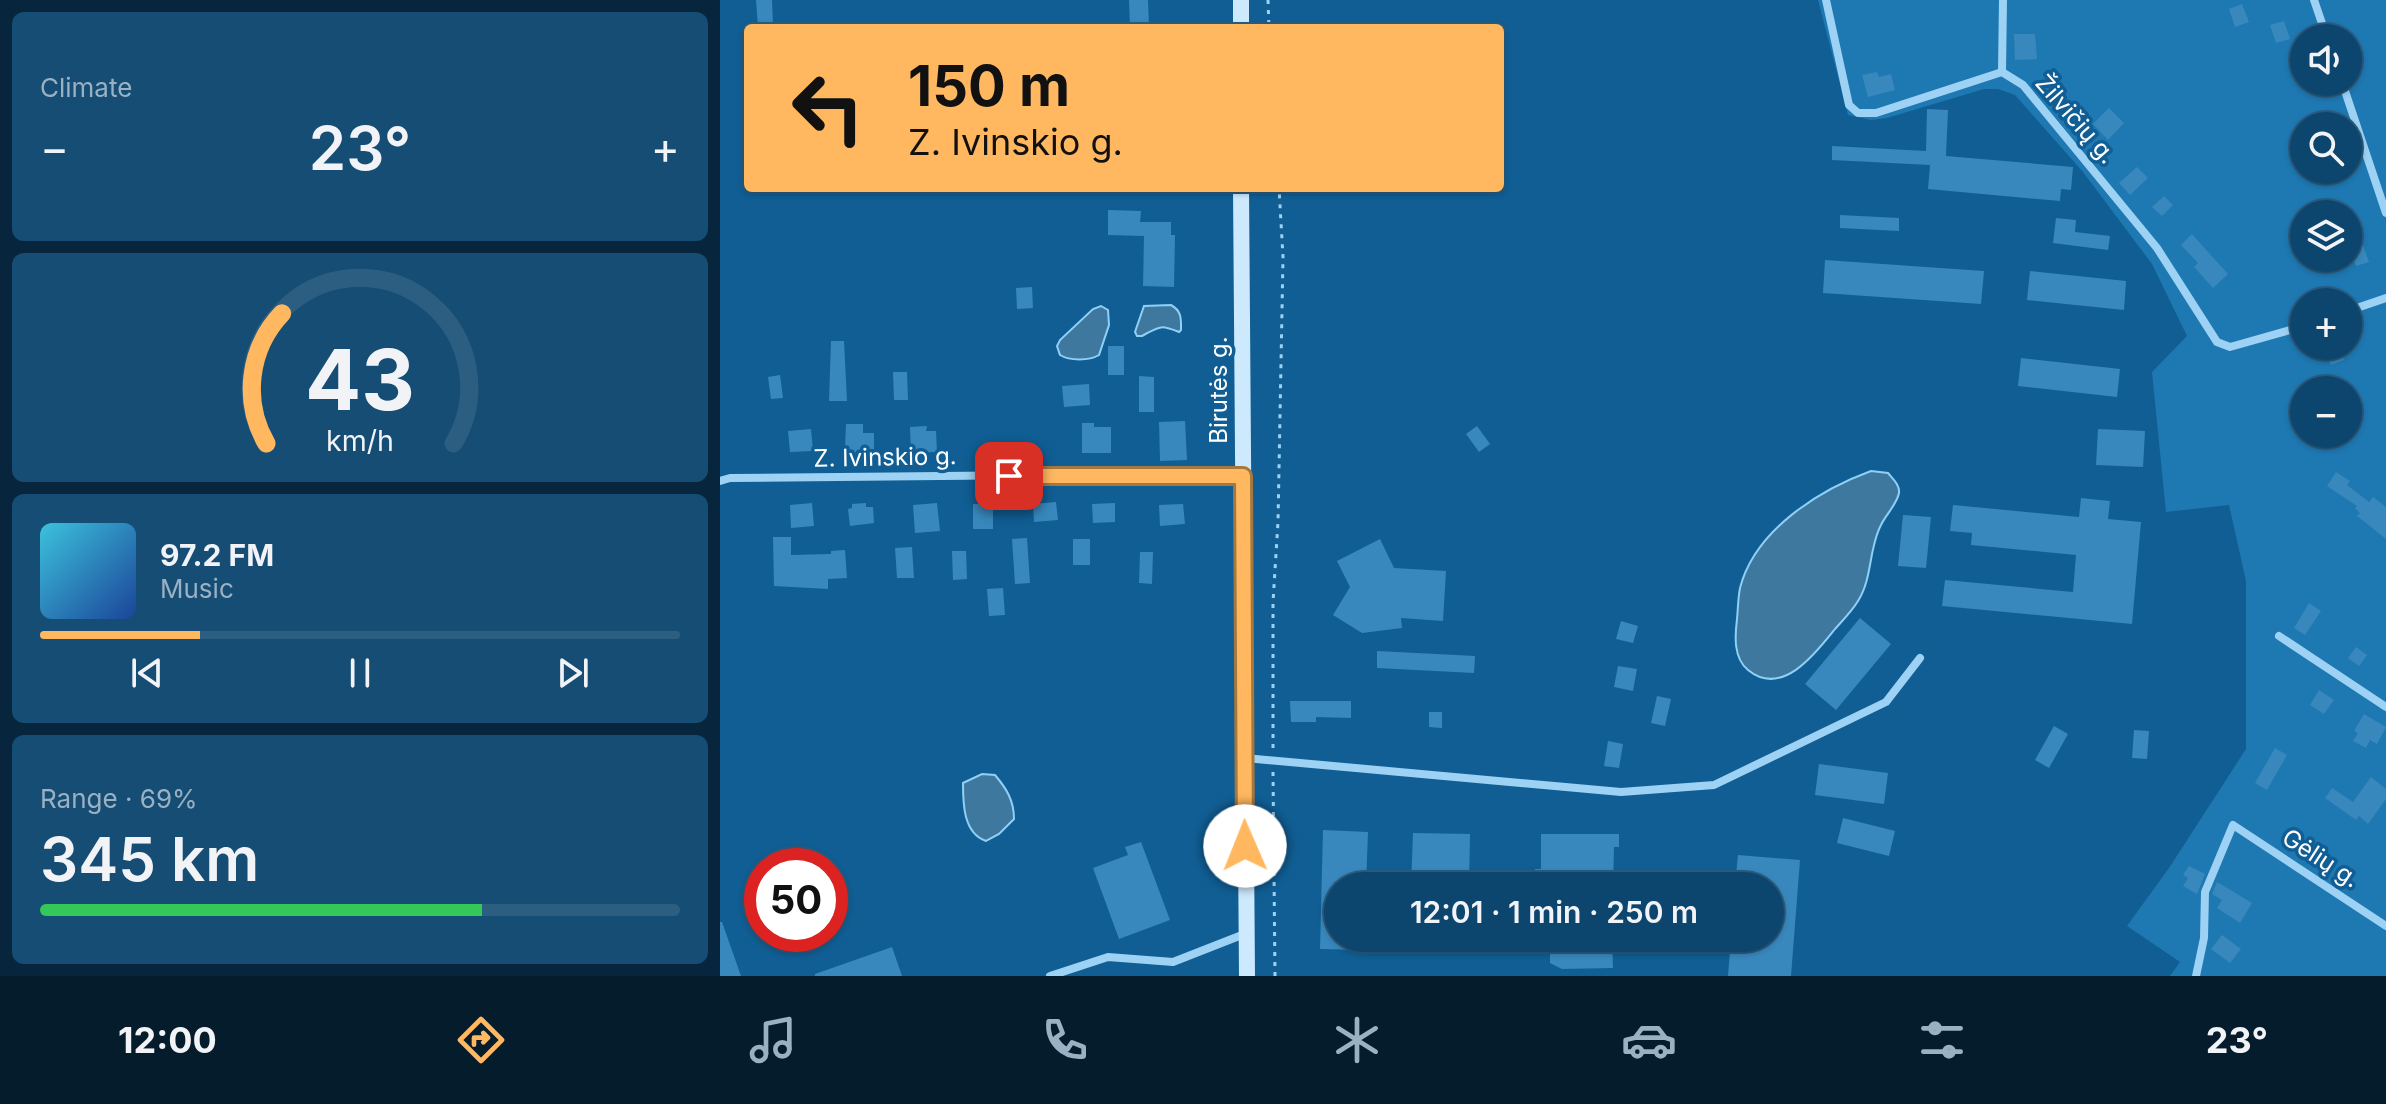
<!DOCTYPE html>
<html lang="en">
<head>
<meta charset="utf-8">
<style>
  :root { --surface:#0c466f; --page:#154d74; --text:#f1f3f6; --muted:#9ab1c3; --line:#2c5e82; --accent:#ffb860 }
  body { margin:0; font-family:Inter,sans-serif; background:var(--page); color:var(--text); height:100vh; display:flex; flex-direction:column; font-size:30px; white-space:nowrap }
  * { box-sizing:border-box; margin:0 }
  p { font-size:26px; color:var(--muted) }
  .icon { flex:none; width:44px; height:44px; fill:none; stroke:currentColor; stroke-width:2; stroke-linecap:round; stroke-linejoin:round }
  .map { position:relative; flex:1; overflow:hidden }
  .drawer { display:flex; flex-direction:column; gap:12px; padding:12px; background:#07263d; width:720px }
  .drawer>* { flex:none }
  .guide { position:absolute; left:24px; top:24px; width:760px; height:168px; border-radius:8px; box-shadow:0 2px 6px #0004,0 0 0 2px var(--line); background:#ffb860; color:#111; overflow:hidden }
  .fabs { position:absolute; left:1570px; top:24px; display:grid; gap:16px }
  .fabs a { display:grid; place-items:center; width:72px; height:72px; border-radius:50%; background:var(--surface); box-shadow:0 2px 6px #0004,0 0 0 2px var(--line); font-size:40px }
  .speed { position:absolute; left:24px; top:848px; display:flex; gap:16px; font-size:40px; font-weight:700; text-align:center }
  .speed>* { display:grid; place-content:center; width:104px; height:104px; border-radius:50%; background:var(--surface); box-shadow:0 2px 6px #0004,0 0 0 2px var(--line); line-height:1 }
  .speed .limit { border:12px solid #d22; background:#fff; color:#111 }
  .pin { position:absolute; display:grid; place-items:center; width:68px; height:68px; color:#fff; margin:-34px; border-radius:16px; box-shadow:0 4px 12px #0006 }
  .me { position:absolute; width:88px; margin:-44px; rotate:359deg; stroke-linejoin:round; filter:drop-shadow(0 0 6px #0008) }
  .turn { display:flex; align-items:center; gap:28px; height:168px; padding:0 32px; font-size:36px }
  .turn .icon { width:104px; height:104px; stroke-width:2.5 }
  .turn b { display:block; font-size:56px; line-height:68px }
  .big { font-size:60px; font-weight:600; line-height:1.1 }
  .drawer .tile { flex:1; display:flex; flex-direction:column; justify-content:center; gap:12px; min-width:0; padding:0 28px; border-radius:12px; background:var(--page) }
  .drawer .dial { align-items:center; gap:0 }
  .dial svg { height:208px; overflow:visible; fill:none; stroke:var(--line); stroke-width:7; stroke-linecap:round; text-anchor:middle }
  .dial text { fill:var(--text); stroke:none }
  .song { display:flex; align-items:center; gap:24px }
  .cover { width:96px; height:96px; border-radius:12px; background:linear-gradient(135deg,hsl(190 70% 55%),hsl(220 70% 35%)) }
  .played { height:8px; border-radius:4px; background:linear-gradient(90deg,var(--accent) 25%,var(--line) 25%) }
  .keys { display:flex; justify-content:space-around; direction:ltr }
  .heat { display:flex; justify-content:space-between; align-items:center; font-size:44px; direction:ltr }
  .charge { height:12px; border-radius:6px; background:linear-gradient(90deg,#34c759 69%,var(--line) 0) }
  .trip { position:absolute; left:604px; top:872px; width:460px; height:80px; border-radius:40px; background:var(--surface); box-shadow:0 2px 6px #0004,0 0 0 2px var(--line); font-weight:600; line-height:80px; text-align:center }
  .dock { display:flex; height:128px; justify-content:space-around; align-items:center; background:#051c2c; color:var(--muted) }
  .dock .icon { width:56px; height:56px }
  .dock .on { color:var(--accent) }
  .dock b { font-size:36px; color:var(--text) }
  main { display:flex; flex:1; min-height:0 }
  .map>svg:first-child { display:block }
  .green { fill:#1e78b2; fill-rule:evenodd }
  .water { fill:#3f789f; stroke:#8fd0f7; stroke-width:2 }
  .building { fill:#3888bd }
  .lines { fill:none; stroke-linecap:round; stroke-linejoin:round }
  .path { stroke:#9dd2f4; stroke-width:3; stroke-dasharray:4 6; stroke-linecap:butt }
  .minor { stroke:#9dd2f4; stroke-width:8 }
  .secondary { stroke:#cde9fd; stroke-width:16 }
  .route-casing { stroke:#a6783e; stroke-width:20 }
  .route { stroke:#ffb860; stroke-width:14 }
  .labels { text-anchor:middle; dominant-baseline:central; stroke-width:7; stroke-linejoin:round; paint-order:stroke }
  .street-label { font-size:24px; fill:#fff; stroke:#105e94 }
</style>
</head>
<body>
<main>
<section class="drawer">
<div class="tile"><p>Climate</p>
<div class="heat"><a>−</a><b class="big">23°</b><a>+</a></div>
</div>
<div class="tile dial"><svg viewBox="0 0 100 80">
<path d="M14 69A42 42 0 1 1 86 69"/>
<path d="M14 69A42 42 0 0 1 20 19" stroke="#ffb860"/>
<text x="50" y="56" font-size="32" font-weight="700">43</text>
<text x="50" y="72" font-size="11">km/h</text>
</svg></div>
<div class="tile">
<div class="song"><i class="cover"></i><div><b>97.2 FM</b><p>Music</p></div></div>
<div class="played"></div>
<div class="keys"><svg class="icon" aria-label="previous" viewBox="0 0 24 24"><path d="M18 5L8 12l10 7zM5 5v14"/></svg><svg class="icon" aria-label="pause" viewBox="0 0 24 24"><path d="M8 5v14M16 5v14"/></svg><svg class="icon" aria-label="next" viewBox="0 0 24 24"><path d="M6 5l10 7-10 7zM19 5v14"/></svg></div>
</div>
<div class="tile"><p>Range · 69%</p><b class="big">345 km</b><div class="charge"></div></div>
</section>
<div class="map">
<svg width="1666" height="976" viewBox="0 0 1666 976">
  <rect width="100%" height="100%" fill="#105e94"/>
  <path class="green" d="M1098 0H1666V976H1450L1460 962 1407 926 1449 868 1526 749V581L1509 505 1446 512 1432 372 1467 336 1432 264 1363 172 1295 95 1278 89H1264L1167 118 1151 120 1128 115ZM1584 38H1628V82H1584ZM1584 126H1628V170H1584ZM1584 214H1628V258H1584ZM1584 302H1628V346H1584ZM1584 390H1628V434H1584Z"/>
  <path class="water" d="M451 305C462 311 461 319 461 330L459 332C439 324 439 327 422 336H417L415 332 424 306Z
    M381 306 388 310 389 325 379 355C369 361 350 361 340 355L337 346 340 340 373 309Z
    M1151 471 1168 473C1173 479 1180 485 1179 493 1177 504 1165 516 1161 525 1156 534 1154 545 1152 554 1149 570 1147 587 1138 601 1132 611 1123 620 1115 629 1096 653 1062 698 1028 670 1013 658 1015 635 1017 619 1018 609 1018 598 1020 588 1035 530 1099 490 1151 471Z
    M262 774 275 775C286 788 294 800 294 819L279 834 266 841C243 833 243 803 243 783Z"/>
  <path class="building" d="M36 0H52L53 26 38 27Z
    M409 0H428L429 28H410Z
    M1522 4 1529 22 1515 27 1509 9Z
    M1564 21 1570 39 1556 43 1550 25Z
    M1294 34H1315L1317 59 1295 60Z
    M1157 72 1159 77 1171 74 1175 90 1148 97 1142 75Z
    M1389 108 1404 123 1388 140 1373 124Z
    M1207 109 1228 110 1226 156 1353 167 1351 190 1341 189 1340 201 1208 189 1210 165 1112 160V146L1206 151Z
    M1417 167 1428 178 1410 195 1399 183Z
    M1444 196 1453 205 1442 216 1432 207Z
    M388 210 421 211 420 222H451V235H455L454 287 423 286 424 236 388 235Z
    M1120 215 1179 218V231L1120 228Z
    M1336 218 1356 220 1355 232 1390 236 1388 250 1333 243Z
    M1472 234 1508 274 1493 288 1474 267 1478 263 1461 245Z
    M1640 237 1649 262 1636 266 1628 242Z
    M1105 260 1264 271 1261 304 1103 293Z
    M1310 271 1406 281 1404 310 1307 300Z
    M312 287 313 308 297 309 296 288Z
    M111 341H124L127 401H109Z
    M388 346H404V375H388Z
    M1604 346H1619L1624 360 1611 365Z
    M1301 358 1400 369 1397 397 1298 386Z
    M173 372H187L188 400H174Z
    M60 375 63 398 51 399 48 377Z
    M419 376 434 377V412H419Z
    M369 384 370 405 344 407 342 386Z
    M465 421 467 460 440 461 439 422Z
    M362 423H374V427H391V453H362Z
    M126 424H143V433H154V450H147V455L133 454 134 450 125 449Z
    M207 426 206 431H216L217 452 191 453 190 427Z
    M757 426 770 444 759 452 746 434Z
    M91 429 93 451 70 452 68 431Z
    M1378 429 1425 431 1423 467 1376 465Z
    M1616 472 1630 481 1627 485 1649 502 1653 497 1666 507V539L1637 516 1640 513 1635 508 1637 506 1607 486Z
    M1361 498 1390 501 1388 519 1421 522 1412 624 1222 606 1225 580 1353 592 1356 555 1251 545 1252 533 1230 531 1233 505 1359 517Z
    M336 502 338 520 314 522 313 504Z
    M92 503 94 526 71 528 70 505Z
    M146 503V507H153L154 523 130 526 128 509 132 508V504Z
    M217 503 220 531 195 533 193 505Z
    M395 503V522L373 523 372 504Z
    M253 504H273V529H253Z
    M463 504 465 524 440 526 439 505Z
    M1183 515 1211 517 1206 568 1178 566Z
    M53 537H71V555L111 554V551L125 550 127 578 108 579V589L54 586Z
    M307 538 310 583 295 584 292 539Z
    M353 539H370V565H353Z
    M660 539 674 568 726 571 723 621 681 618 682 628 642 633 613 615 630 587 617 561Z
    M192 547 194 578H177L175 548Z
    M232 551H246L247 579 233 580Z
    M420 552H433L432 584 419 583Z
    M283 588 285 615 269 616 267 589Z
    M1589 603 1601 611 1585 635 1574 628Z
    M1140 618 1171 644 1116 710 1085 684Z
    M901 621 918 626 913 643 896 639Z
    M1636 647 1647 655 1639 666 1628 658Z
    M657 651 755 656 754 673 657 668Z
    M898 666 917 669 913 691 894 687Z
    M1599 690 1614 700 1604 714 1590 705Z
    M937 696 951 699 945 726 931 723Z
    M570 701H631V718L596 717V722H571Z
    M709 712H722V728L709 727Z
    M1644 714 1666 727 1657 744 1650 740 1646 748 1633 741 1638 733 1634 731Z
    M1334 726 1348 734 1329 768 1315 760Z
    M1414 730 1429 731 1427 759 1412 758Z
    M888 741 903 744 899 768 884 766Z
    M1555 748 1567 755 1547 790 1535 783Z
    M1099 764 1168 773 1164 804 1095 795Z
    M1651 777 1666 789V799L1648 824 1639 816 1636 820 1605 798 1612 788 1633 802Z
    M1123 818 1175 831 1169 856 1117 843Z
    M603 830 648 832 646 886H618V938H645V950L600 949Z
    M693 833 750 834 749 886H691Z
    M821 834H899V847H894L893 886 815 885V869H821Z
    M421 842 450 920 399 939 373 868 408 855 405 847Z
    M1018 855 1080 860 1071 976H1008L1011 938H1050V886H1015Z
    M1469 866 1485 874 1477 894 1463 886 1468 878 1463 875Z
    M1497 882 1532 903 1520 923 1497 908 1502 900 1492 894Z
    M0 922H2L21 976H0Z
    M1502 935 1521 949 1510 963 1491 949Z
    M844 938H892L893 968 842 969 830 963V947H844Z
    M172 947 182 976H95V974Z"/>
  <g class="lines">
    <path class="path" d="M548 0 549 28
      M553 748V602L558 522 563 257 559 188
      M553 772 555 976"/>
    <path class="minor" d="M1106 0 1129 105 1138 113H1156L1282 72 1303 85 1437 248 1497 342 1510 347 1584 326
      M1594 0 1607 38
      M1282 72 1283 0
      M1622 82 1666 213
      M1628 311 1666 298
      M0 481 10 478 439 474 523 476
      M1559 636 1666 707
      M525 758 901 792 994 785 1166 702 1200 658
      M330 976 388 957 453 962 527 933
      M1476 976 1484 938 1485 892 1513 825 1666 926"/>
    <path class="secondary" d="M521 0V28
      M521 188 527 976"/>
  </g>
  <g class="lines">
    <defs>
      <path id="route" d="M289 476H523L525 846"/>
    </defs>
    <use href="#route" class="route-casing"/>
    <use href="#route" class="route"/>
  </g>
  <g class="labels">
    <g class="street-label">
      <text transform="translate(1356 119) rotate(49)">Žilvičių g.</text>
      <text transform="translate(498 390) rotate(-90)">Birutės g.</text>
      <text transform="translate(165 457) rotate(-1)">Z. Ivinskio g.</text>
      <text transform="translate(1601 858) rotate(33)">Gėlių g.</text>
    </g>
  </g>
</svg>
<div class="fabs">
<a><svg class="icon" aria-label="sound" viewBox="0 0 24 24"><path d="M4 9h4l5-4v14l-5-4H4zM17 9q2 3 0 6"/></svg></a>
<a><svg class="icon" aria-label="search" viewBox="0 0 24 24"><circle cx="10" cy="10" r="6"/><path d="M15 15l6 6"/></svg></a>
<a><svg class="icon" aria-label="layers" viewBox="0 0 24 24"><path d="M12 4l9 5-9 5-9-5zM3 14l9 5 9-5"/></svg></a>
<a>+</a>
<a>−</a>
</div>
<div class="speed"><div class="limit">50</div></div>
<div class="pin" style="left:289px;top:476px;background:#d93025"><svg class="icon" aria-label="arrive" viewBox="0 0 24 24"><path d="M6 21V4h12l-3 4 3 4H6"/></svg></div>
<svg class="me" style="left:525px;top:846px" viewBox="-20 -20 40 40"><circle r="19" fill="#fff"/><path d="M0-13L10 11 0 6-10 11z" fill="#ffb860"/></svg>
<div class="trip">12:01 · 1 min · 250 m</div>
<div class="guide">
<div class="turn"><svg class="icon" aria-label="left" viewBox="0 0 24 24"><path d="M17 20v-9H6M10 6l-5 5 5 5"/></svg><div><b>150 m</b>Z. Ivinskio g.</div></div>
</div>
</div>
</main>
<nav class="dock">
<b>12:00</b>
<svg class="icon on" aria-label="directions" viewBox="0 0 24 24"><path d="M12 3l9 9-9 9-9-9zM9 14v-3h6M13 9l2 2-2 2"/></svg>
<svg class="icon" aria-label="music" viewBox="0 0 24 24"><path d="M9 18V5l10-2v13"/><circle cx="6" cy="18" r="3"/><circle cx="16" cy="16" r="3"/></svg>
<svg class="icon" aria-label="phone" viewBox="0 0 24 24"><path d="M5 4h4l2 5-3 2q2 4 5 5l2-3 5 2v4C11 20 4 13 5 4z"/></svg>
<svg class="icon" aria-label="climate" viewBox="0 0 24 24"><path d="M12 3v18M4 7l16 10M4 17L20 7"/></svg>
<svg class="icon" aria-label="car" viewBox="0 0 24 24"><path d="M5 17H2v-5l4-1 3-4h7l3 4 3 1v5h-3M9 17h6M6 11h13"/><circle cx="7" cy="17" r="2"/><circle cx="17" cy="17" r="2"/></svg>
<svg class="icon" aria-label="filters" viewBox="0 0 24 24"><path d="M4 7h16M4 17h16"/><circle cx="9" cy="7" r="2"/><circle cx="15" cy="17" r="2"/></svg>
<b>23°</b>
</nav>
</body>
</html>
